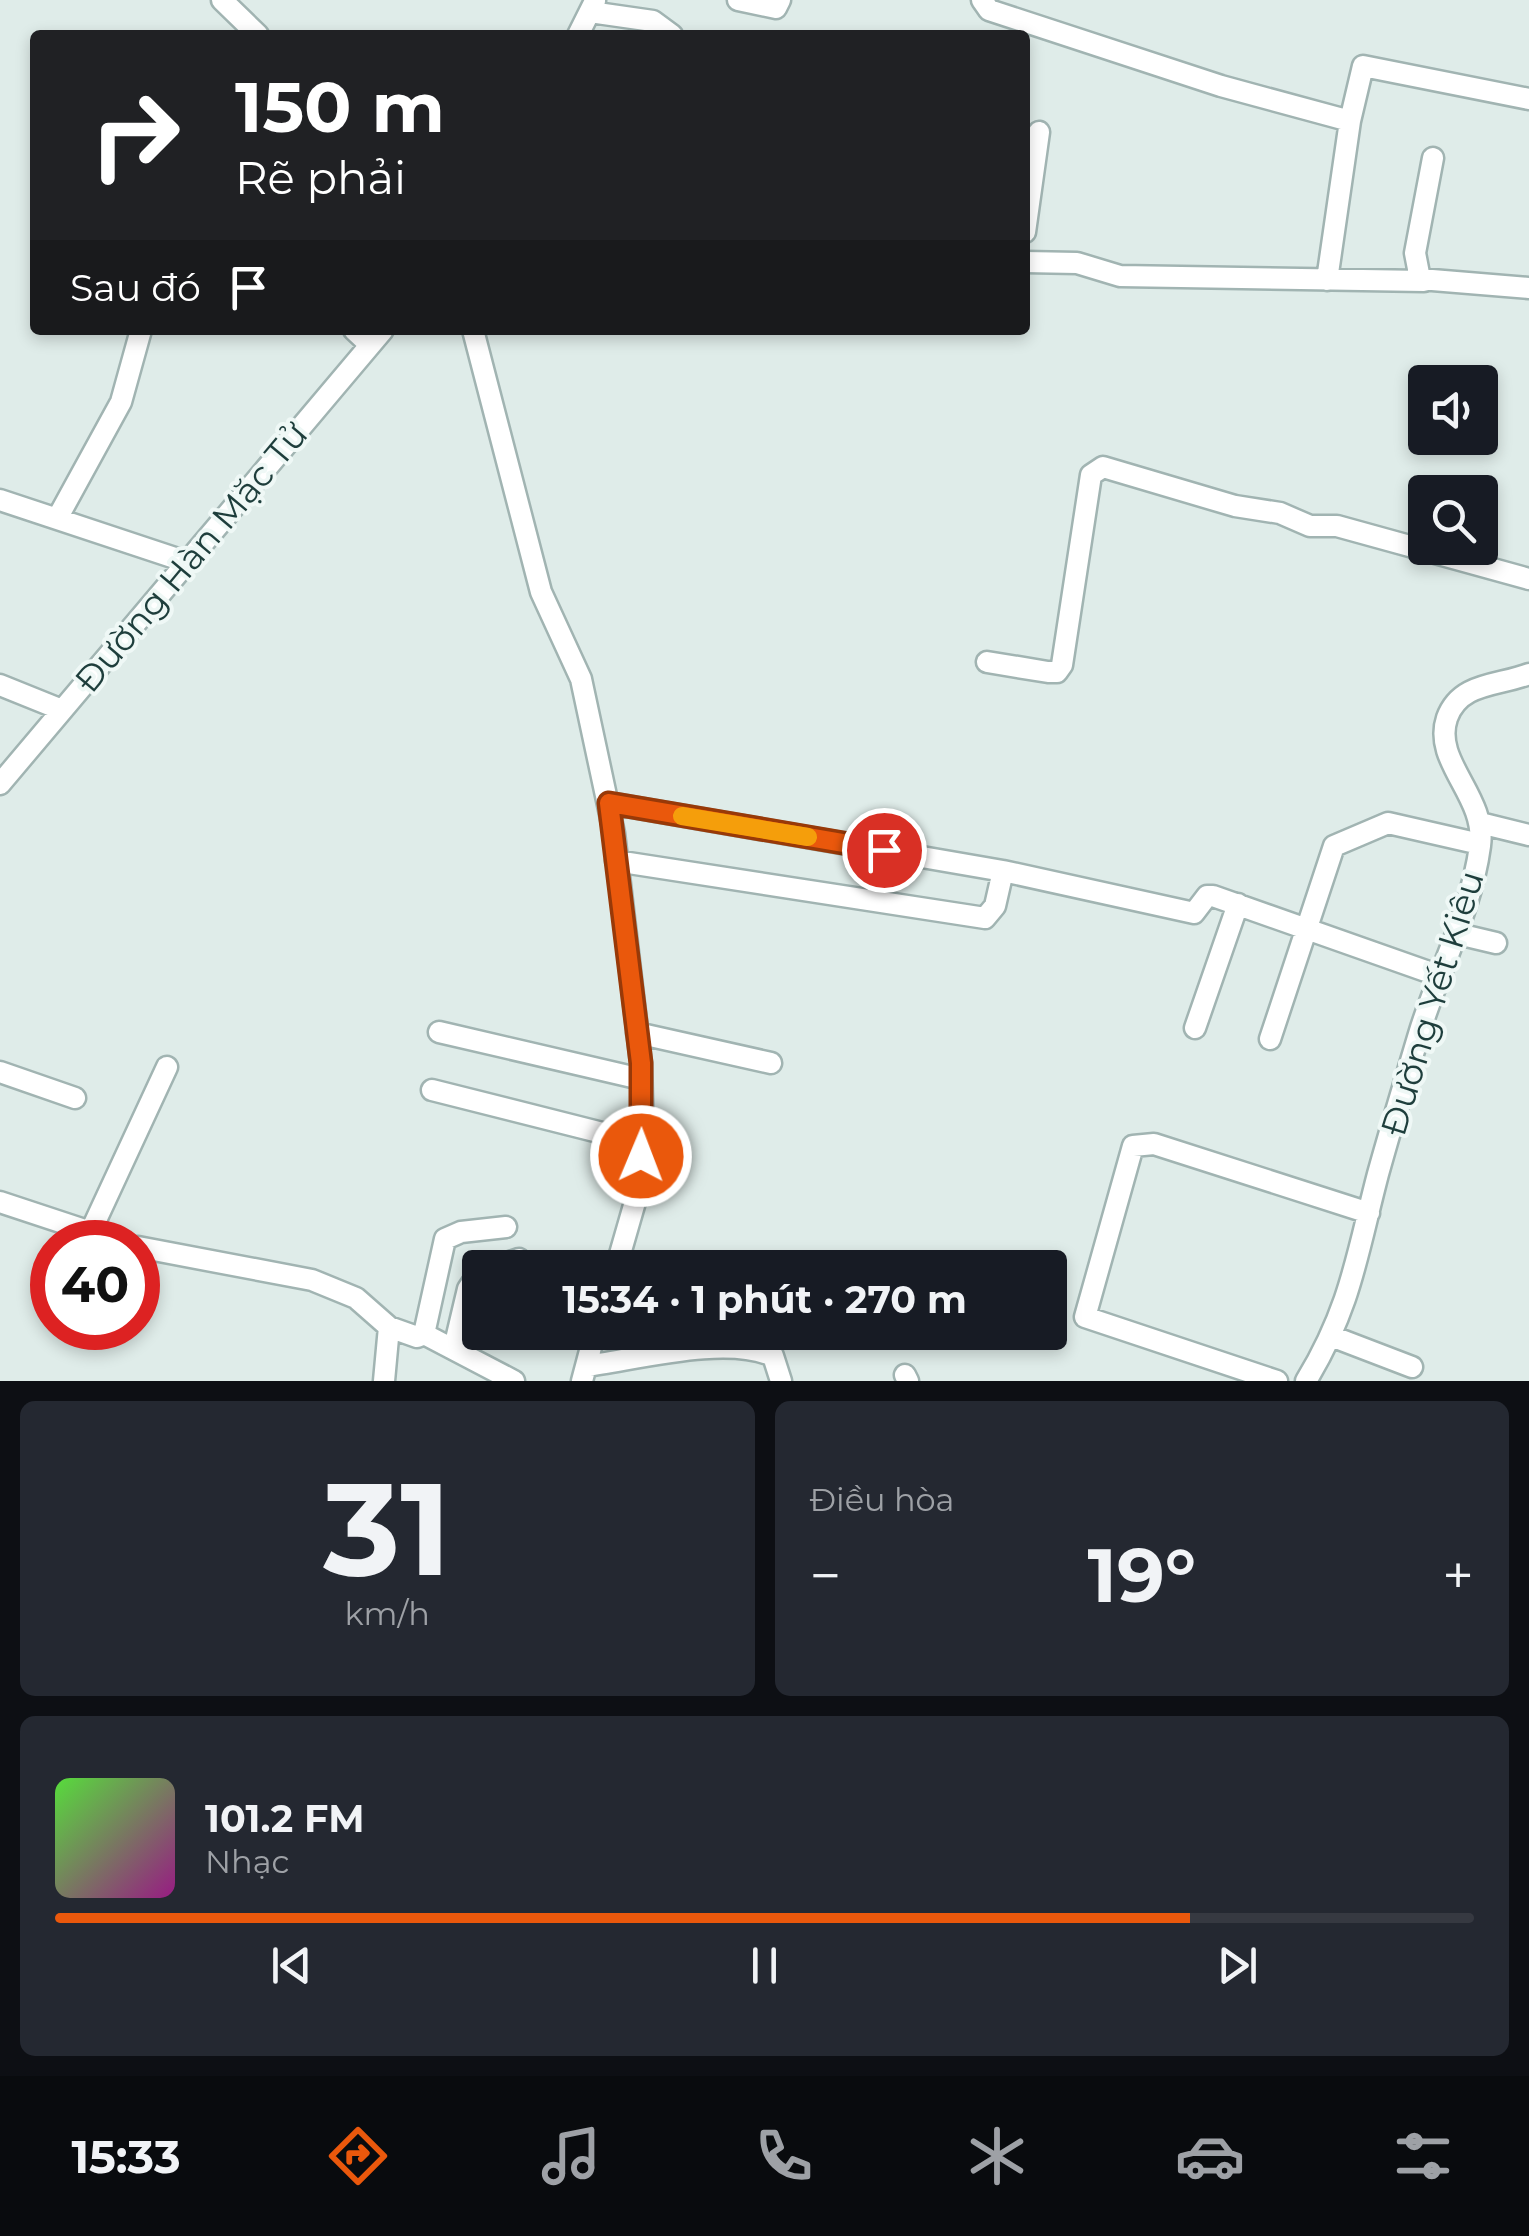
<!DOCTYPE html>
<html lang="vi">
<head>
<meta charset="utf-8">
<style>
  :root { --surface:#171b24; --page:#242831; --text:#f1f3f6; --muted:#9ea1a6; --line:#363941; --accent:#ea580c }
  body { margin:0; font-family:Montserrat,sans-serif; background:var(--page); color:var(--text); height:100vh; display:flex; flex-direction:column; font-size:38px; white-space:nowrap }
  * { box-sizing:border-box; margin:0 }
  p { font-size:32px; color:var(--muted) }
  .icon { flex:none; width:55px; height:55px; fill:none; stroke:currentColor; stroke-width:2; stroke-linecap:round; stroke-linejoin:round }
  .map { position:relative; height:1381px; overflow:hidden }
  .details { display:flex; flex-direction:column; gap:20px; padding:20px; background:#0d0f14; flex:1 }
  .details>* { flex:none }
  .guide { position:absolute; left:30px; top:30px; width:1000px; height:305px; border-radius:10px; box-shadow:0 5px 15px #0003; background:#202124; color:#fff; overflow:hidden }
  .buttons { position:absolute; left:1408px; top:365px; display:grid; gap:20px }
  .buttons a { display:grid; place-items:center; width:90px; height:90px; border-radius:10px; background:var(--surface); box-shadow:0 5px 15px #0003; font-size:50px }
  .speed { position:absolute; left:30px; top:1220px; display:flex; gap:20px; font-size:50px; font-weight:700; text-align:center }
  .speed>* { display:grid; place-content:center; width:130px; height:130px; border-radius:50%; background:var(--surface); box-shadow:0 5px 15px #0003; line-height:1 }
  .speed .limit { border:15px solid #d22; background:#fff; color:#111 }
  .pin { position:absolute; display:grid; place-items:center; width:85px; height:85px; color:#fff; margin:-42px; border:5px solid #fff; border-radius:50%; box-shadow:0 2px 10px #0007 }
  .me { position:absolute; width:110px; margin:-55px; rotate:1deg; stroke-linejoin:round; filter:drop-shadow(0 0 8px #0008) }
  .turn { display:flex; align-items:center; gap:35px; height:210px; padding:0 40px; font-size:45px }
  .turn .icon { width:130px; height:130px; stroke-width:2.5 }
  .turn b { display:block; font-size:70px; line-height:85px }
  .then { display:flex; align-items:center; height:95px; padding:0 40px; background:#0003; gap:20px; font-size:38px }
  .big { font-size:75px; font-weight:700; line-height:1.1 }
  .details .tile { flex:1; display:flex; flex-direction:column; justify-content:center; gap:15px; min-width:0; padding:0 35px; border-radius:15px; background:var(--page) }
  .details .dial { align-items:center; gap:0 }
  .dial b { font-size:130px; line-height:1 }
  .song { display:flex; align-items:center; gap:30px }
  .cover { width:120px; height:120px; border-radius:15px; background:linear-gradient(135deg,hsl(110 70% 55%),hsl(310 70% 35%)) }
  .played { height:10px; border-radius:5px; background:linear-gradient(90deg,var(--accent) 80%,var(--line) 80%) }
  .keys { display:flex; justify-content:space-around; direction:ltr }
  .heat { display:flex; justify-content:space-between; align-items:center; font-size:55px; direction:ltr }
  .details .tiles { flex:1; display:grid; gap:20px; grid-template-columns:1fr 1fr }
  .tile:last-child { grid-column:span 2 }
  .trip { position:absolute; left:462px; top:1250px; width:605px; height:100px; border-radius:10px; background:var(--surface); box-shadow:0 5px 15px #0003; font-weight:700; line-height:100px; text-align:center }
  .dock { display:flex; height:160px; justify-content:space-around; align-items:center; background:#090b0e; color:var(--muted) }
  .dock .icon { width:70px; height:70px }
  .dock .on { color:var(--accent) }
  .dock b { font-size:45px; color:var(--text) }
  .map>svg:first-child { display:block }
  .lines { fill:none; stroke-linecap:round; stroke-linejoin:round }
  .minor-casing { stroke:#a1b4b2; stroke-width:25 }
  .minor { stroke:#fff; stroke-width:20 }
  .route-casing { stroke:#983908; stroke-width:25 }
  .route { stroke:#ea580c; stroke-width:18 }
  .slow { stroke:#f59e0b; stroke-width:18 }
  .labels { text-anchor:middle; dominant-baseline:central; stroke-width:8; stroke-linejoin:round; paint-order:stroke }
  .street-label { font-size:35px; fill:#1e3e3c; stroke:#eff8f6 }
</style>
</head>
<body>
<div class="map">
<svg width="1529" height="1381" viewBox="0 0 1529 1381">
  <rect width="100%" height="100%" fill="#dfece9"/>
  <g class="lines">
    <defs>
      <path id="minor" d="M222 0 258 35
        M738 0 776 8 780 0
        M982 0 989 10 1221 86 1350 121
        M590 12 653 21 672 35
        M578 35 595 1
        M1433 158 1415 253 1420 279 1529 288
        M1025 232 1039 132
        M1025 262 1077 263 1120 276 1424 281
        M1327 280 1350 121 1363 66 1529 99
        M354 330 370 345
        M473 330 541 592 581 679 614 833 641 1063 643 1135 635 1202 616 1268
        M0 500 187 562
        M58 517 121 402 141 330
        M987 662 1048 672H1057L1062 665 1091 475 1103 467 1235 506 1280 513 1310 526H1337L1529 579
        M0 685 62 710
        M0 784 383 330
        M609 803 1003 871 1194 913 1207 896H1213L1440 976
        M1480 823 1529 835
        M616 861 985 918 995 906 1003 871
        M1458 934 1496 943
        M1195 1028 1238 904
        M439 1032 641 1079
        M637 1033 771 1063
        M1270 1039 1334 846 1388 823 1480 844
        M0 1072 75 1098
        M432 1090 642 1143
        M0 1202 121 1242
        M90 1233 167 1067
        M138 1247 312 1280 356 1298 389 1327 417 1337 424 1334 445 1239 461 1232 506 1227
        M491 1268 519 1259
        M424 1334 514 1381
        M1331 1336 1412 1367
        M454 1348 468 1289 480 1271
        M586 1366C638 1359 726 1335 773 1356L781 1381
        M905 1375 908 1381
        M384 1381 389 1327
        M582 1381 595 1332
        M1277 1381 1085 1317 1133 1146 1154 1144 1369 1213
        M1306 1381C1351 1307 1357 1254 1378 1174 1391 1127 1405 1081 1419 1034 1438 971 1471 913 1480 846 1487 796 1432 762 1447 718 1460 682 1498 686 1529 674"/>
    </defs>
    <use href="#minor" class="minor-casing"/>
    <use href="#minor" class="minor"/>
  </g>
  <g class="lines">
    <defs>
      <path id="route" d="M641 1156V1063L609 803 884 850"/>
    </defs>
    <use href="#route" class="route-casing"/>
    <use href="#route" class="route"/>
    <path class="slow" d="M682 816 808 837"/>
  </g>
  <g class="labels">
    <g class="street-label">
      <text transform="translate(191 557) rotate(-50)">Đường Hàn Mặc Tử</text>
      <text transform="translate(1432 1003) rotate(-73)">Đường Yết Kiêu</text>
    </g>
  </g>
</svg>
<div class="buttons">
<a><svg class="icon" aria-label="sound" viewBox="0 0 24 24"><path d="M4 9h4l5-4v14l-5-4H4zM17 9q2 3 0 6"/></svg></a>
<a><svg class="icon" aria-label="search" viewBox="0 0 24 24"><circle cx="10" cy="10" r="6"/><path d="M15 15l6 6"/></svg></a>
</div>
<div class="speed"><div class="limit">40</div></div>
<div class="pin" style="left:884px;top:850px;background:#d93025"><svg class="icon" aria-label="arrive" viewBox="0 0 24 24"><path d="M6 21V4h12l-3 4 3 4H6"/></svg></div>
<svg class="me" style="left:641px;top:1156px" viewBox="-20 -20 40 40"><circle r="17" fill="#ea580c" stroke="#fff" stroke-width="3"/><path d="M0-11L8 9 0 5-8 9z" fill="#fff"/></svg>
<div class="trip">15:34 · 1 phút · 270 m</div>
<div class="guide">
<div class="turn"><svg class="icon" aria-label="right" viewBox="0 0 24 24"><path d="M7 20v-9h11M14 6l5 5-5 5"/></svg><div><b>150 m</b>Rẽ phải</div></div>
<div class="then">Sau đó<svg class="icon" aria-label="arrive" viewBox="0 0 24 24"><path d="M6 21V4h12l-3 4 3 4H6"/></svg></div>
</div>
</div>
<section class="details">
<div class="tiles">
<div class="tile dial"><b>31</b><p>km/h</p></div>
<div class="tile"><p>Điều hòa</p>
<div class="heat"><a>−</a><b class="big">19°</b><a>+</a></div>
</div>
<div class="tile">
<div class="song"><i class="cover"></i><div><b>101.2 FM</b><p>Nhạc</p></div></div>
<div class="played"></div>
<div class="keys"><svg class="icon" aria-label="previous" viewBox="0 0 24 24"><path d="M18 5L8 12l10 7zM5 5v14"/></svg><svg class="icon" aria-label="pause" viewBox="0 0 24 24"><path d="M8 5v14M16 5v14"/></svg><svg class="icon" aria-label="next" viewBox="0 0 24 24"><path d="M6 5l10 7-10 7zM19 5v14"/></svg></div>
</div>
</div>
</section>
<nav class="dock">
<b>15:33</b>
<svg class="icon on" aria-label="directions" viewBox="0 0 24 24"><path d="M12 3l9 9-9 9-9-9zM9 14v-3h6M13 9l2 2-2 2"/></svg>
<svg class="icon" aria-label="music" viewBox="0 0 24 24"><path d="M9 18V5l10-2v13"/><circle cx="6" cy="18" r="3"/><circle cx="16" cy="16" r="3"/></svg>
<svg class="icon" aria-label="phone" viewBox="0 0 24 24"><path d="M5 4h4l2 5-3 2q2 4 5 5l2-3 5 2v4C11 20 4 13 5 4z"/></svg>
<svg class="icon" aria-label="climate" viewBox="0 0 24 24"><path d="M12 3v18M4 7l16 10M4 17L20 7"/></svg>
<svg class="icon" aria-label="car" viewBox="0 0 24 24"><path d="M5 17H2v-5l4-1 3-4h7l3 4 3 1v5h-3M9 17h6M6 11h13"/><circle cx="7" cy="17" r="2"/><circle cx="17" cy="17" r="2"/></svg>
<svg class="icon" aria-label="filters" viewBox="0 0 24 24"><path d="M4 7h16M4 17h16"/><circle cx="9" cy="7" r="2"/><circle cx="15" cy="17" r="2"/></svg>
</nav>
</body>
</html>
